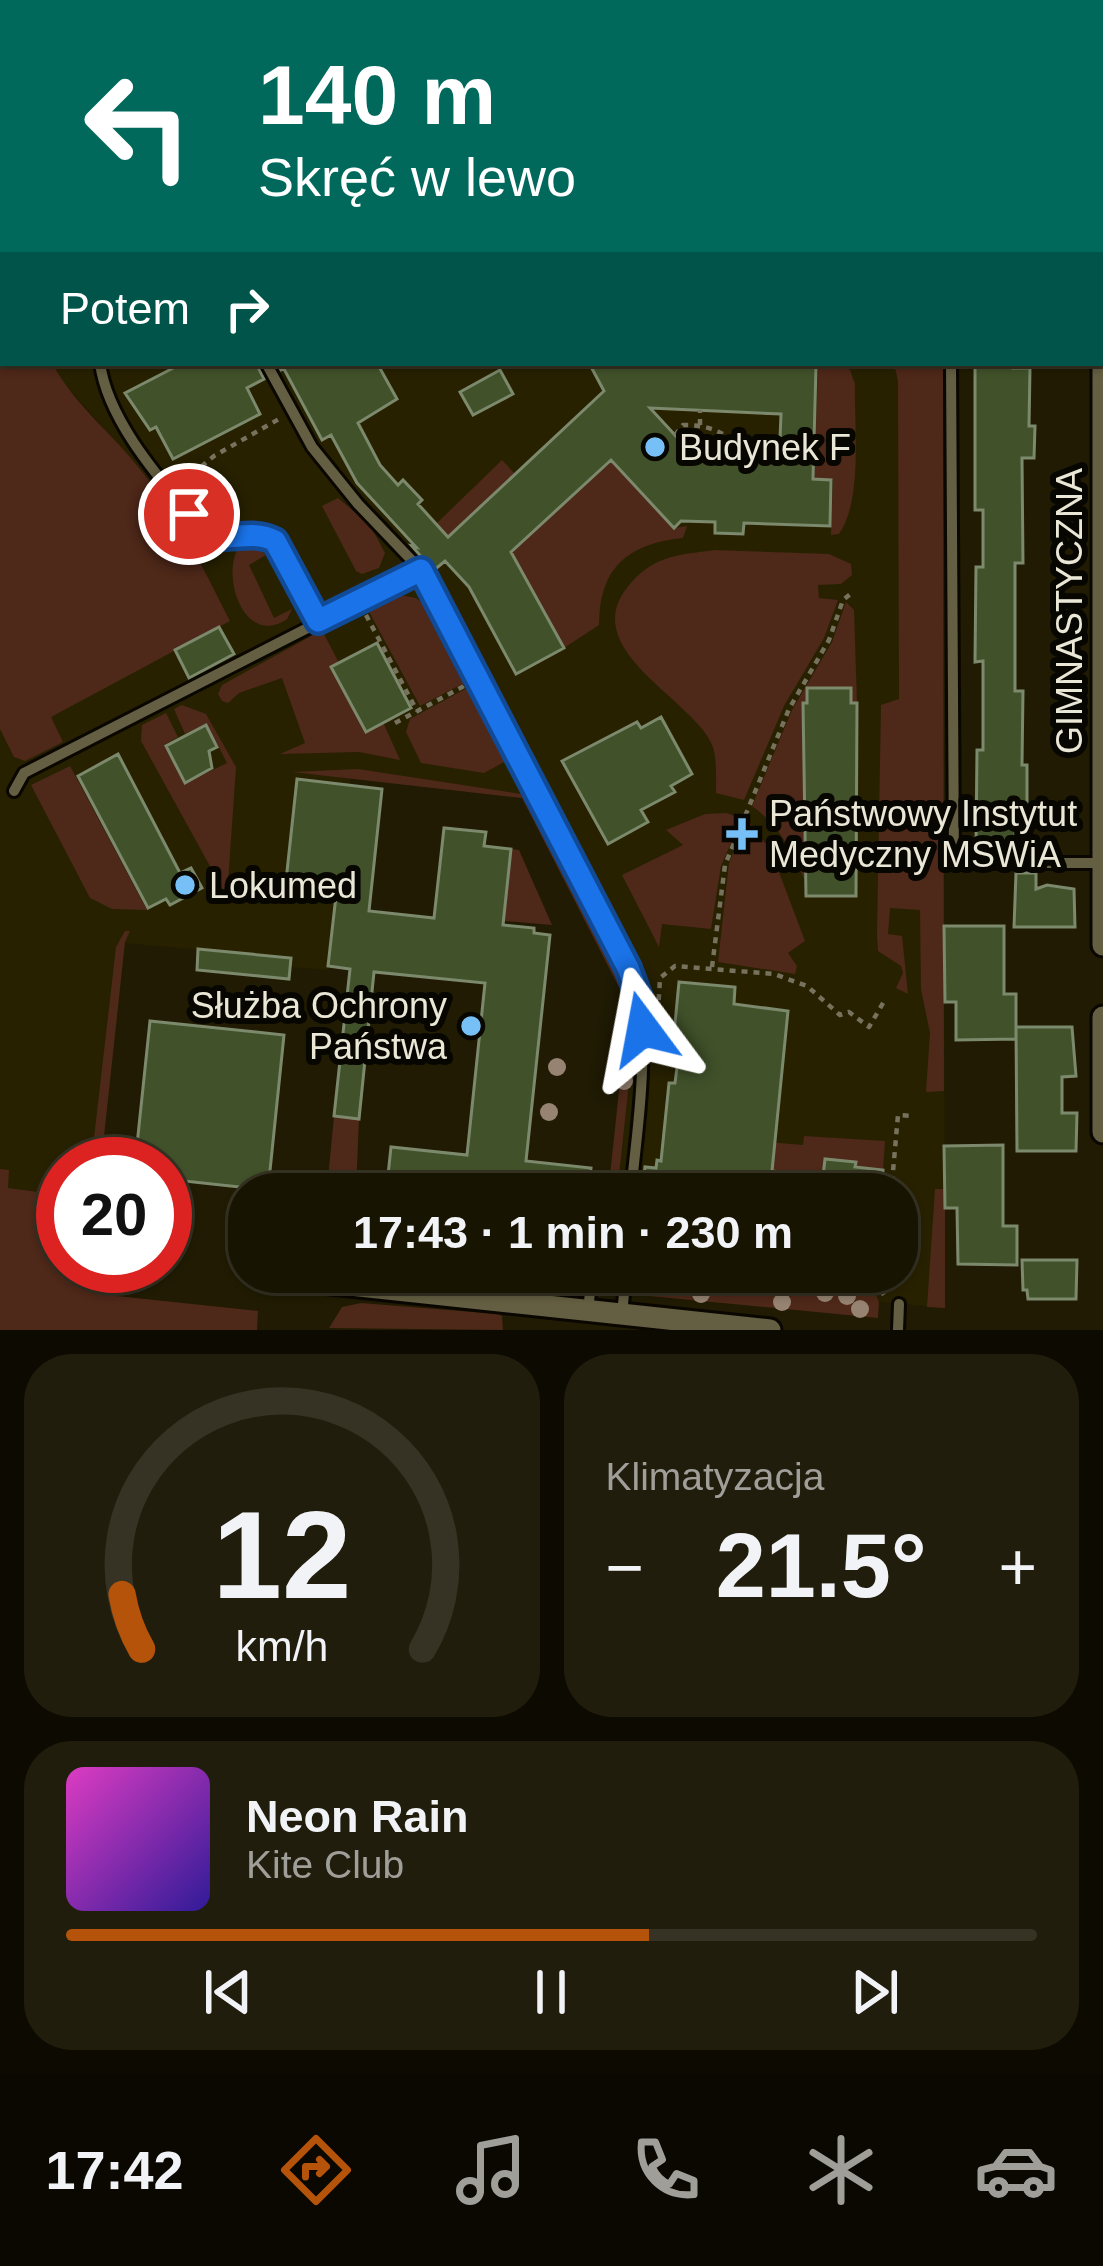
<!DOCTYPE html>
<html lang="pl">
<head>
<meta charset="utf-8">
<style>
  :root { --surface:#181402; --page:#211d0c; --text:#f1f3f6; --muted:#9f9e99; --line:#363324; --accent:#b45309 }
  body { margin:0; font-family:Arial,sans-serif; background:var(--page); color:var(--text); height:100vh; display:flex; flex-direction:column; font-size:45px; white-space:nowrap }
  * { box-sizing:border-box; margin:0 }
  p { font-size:39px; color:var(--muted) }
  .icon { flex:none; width:66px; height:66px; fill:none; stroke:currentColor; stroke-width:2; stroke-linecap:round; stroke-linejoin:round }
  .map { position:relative; height:1330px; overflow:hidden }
  .side { display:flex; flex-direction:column; gap:24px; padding:24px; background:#0d0b01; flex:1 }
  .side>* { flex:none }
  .top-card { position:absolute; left:0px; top:0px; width:1104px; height:366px; box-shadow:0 3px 9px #0004,0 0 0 3px var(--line); background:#00695c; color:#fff; overflow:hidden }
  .speed { position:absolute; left:36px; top:1137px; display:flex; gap:24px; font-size:60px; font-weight:700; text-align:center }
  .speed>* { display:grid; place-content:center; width:156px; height:156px; border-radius:50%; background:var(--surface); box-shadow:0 3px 9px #0004,0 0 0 3px var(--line); line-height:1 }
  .speed .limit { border:18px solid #d22; background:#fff; color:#111 }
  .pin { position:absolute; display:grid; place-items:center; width:102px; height:102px; color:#fff; margin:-51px; border:6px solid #fff; border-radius:50%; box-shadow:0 3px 12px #0007 }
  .me { position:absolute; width:132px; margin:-66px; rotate:347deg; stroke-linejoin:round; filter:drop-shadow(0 0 9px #0008) }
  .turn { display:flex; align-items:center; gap:42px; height:252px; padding:0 60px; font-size:54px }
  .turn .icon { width:156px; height:156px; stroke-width:2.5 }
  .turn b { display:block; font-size:84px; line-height:102px }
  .then { display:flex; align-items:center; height:114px; padding:0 60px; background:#0003; gap:24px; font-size:45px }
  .big { font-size:90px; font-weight:800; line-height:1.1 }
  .side .tile { flex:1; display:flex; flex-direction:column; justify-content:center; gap:18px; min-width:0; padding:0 42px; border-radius:48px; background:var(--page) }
  .side .dial { align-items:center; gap:0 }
  .dial svg { height:312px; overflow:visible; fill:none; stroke:var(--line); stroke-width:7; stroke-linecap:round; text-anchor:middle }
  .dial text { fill:var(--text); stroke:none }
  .song { display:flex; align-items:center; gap:36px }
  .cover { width:144px; height:144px; border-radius:18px; background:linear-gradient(135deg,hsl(310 70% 55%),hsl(250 70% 35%)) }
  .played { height:12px; border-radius:6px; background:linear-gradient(90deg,var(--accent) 60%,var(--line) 60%) }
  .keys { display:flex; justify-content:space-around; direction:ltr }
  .heat { display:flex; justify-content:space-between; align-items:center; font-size:66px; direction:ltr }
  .side .tiles { flex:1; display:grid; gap:24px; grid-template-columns:1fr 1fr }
  .tile:last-child { grid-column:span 2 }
  .trip { position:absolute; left:228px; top:1173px; width:690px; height:120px; border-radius:48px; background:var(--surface); box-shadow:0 3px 9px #0004,0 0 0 3px var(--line); font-weight:800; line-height:120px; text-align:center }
  .dock { display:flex; height:192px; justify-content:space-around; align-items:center; background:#0a0801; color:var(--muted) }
  .dock .icon { width:84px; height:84px }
  .dock .active { color:var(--accent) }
  .dock b { font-size:54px; color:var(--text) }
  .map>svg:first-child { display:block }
  .built { fill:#272100 }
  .green { fill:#4e2819 }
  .building { fill:#41522a; stroke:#7c896d; stroke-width:3; fill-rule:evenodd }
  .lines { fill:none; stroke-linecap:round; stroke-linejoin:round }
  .lane-casing { stroke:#0a0600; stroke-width:16 }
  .street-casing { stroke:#0a0600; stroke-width:27 }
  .path { stroke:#76725d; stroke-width:4.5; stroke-dasharray:6 6; stroke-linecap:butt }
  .lane { stroke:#645f42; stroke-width:10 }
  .street { stroke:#645f42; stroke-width:21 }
  .tree { fill:#968371 }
  .route-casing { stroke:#114b97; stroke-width:30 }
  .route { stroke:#1a73e8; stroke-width:21 }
  .poi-dot { fill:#76c0f7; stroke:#080601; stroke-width:4.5 }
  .labels { text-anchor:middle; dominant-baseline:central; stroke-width:12; stroke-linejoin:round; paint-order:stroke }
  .poi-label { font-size:36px; fill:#eae7d7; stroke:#080601; text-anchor:start }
  .street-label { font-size:36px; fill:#eae7d7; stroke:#080601 }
</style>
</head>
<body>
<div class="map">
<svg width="1103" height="1330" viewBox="0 0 1103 1330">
  <rect width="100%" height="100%" fill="#201b02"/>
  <path class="built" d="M0 0H923L3 3V265Z
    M52 363H943L945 1308 606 1275 897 1272V1194H612L628 1075 627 1003 522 798 350 778 328 970 290 967V958L125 943 101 1164H63V1217L0 1211V631L230 621 183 528 136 464 61 380Z"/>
  <path class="green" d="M0 259 3 363H52C72 401 108 430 135 463 175 511 202 565 230 621L51 717 63 742 25 761 14 757 0 729Z
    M840 363 850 370 855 384C854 426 863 500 839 534L831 535 833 480 814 479 818 366 797 363Z
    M894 363H943L944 1091 926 1092 930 1033 921 989 920 910 890 908 888 934 902 936 908 994 896 988 903 973 901 966 878 951 877 935 881 705 899 699 898 381Z
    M502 460 515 474 449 536 437 523Z
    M611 460 674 528 687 526 683 538C627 544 599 568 599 625L564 648 517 561 506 565 503 560Z
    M338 498 370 525 385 553 379 568 362 574 356 571 322 506Z
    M253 544 266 555 249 565 274 618 292 609 287 619C246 647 222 581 237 550Z
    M715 550 829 554 851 564 852 575 841 584 818 585 819 598 838 600 824 638 784 706 744 800 716 793C716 779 717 761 713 747 697 701 579 652 626 589 651 556 676 555 715 550Z
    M395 594 416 598 425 605 466 682 420 706 367 608Z
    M846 602 854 610 857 703H851L850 688H808L807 703 803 704 804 879C792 850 778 825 752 806L792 710 832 642Z
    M322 630 339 663 331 668 365 731 383 722 400 760 359 752 280 754 305 743 282 678 239 693 228 703 222 701 218 694 222 685Z
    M469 687 506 761 484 773 421 763 406 732 410 719Z
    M182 705 206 714 236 767 227 897 141 741 142 725 166 713 178 737 164 745 184 784 227 763 207 724 185 734 174 709Z
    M70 766 76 777 147 910 112 909 90 898 31 785Z
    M358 769 521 794 529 803 631 1003 630 1073 617 1194H608L623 1053 628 1049 627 1003 522 798 292 772Z
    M726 813 742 818 721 866 711 929 662 924 659 947 622 875 683 845 666 830 705 814Z
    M747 819 771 851 805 941 788 953 797 966 795 974 718 962 729 863Z
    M511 849 519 850 552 925 504 921Z
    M125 931H130L125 942 101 1164H91L116 947Z
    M334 1116 359 1119 356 1192 327 1189Z
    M804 1136 885 1141 883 1170 855 1167V1163L824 1176 694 1164 733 1139 803 1145Z
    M0 1169 9 1170 8 1188 60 1195 63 1177V1266H119L117 1296 258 1311 257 1330H0Z
    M935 1189H945V1308L927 1307Z
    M645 1272 802 1287 805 1272H826L825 1289 860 1293 862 1281 872 1285 879 1302 878 1318 649 1296 643 1293Z
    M361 1303 498 1314 502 1316 503 1330 329 1328 342 1307Z"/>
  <path class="building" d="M183 363H256L264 379 247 388 260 414 173 459 156 427 150 430 125 393Z
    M277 363H377L397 399 358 423 380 465 398 485 403 480 422 500 418 504 448 537 604 391 589 363 816 367 813 479 831 480 830 526 744 523 743 534 715 533V522L681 521 674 528 611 460 511 552 564 648 516 674 469 587 445 561 433 571 412 546 416 547 357 483 331 435 322 440 284 369 281 370ZM650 408 781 414 779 463 698 460Z
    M975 363H1013V368H1030L1029 426H1035L1034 458H1022L1023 563H1015V691H1023L1022 765H1027V804H1016L1015 843H976L977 750H983V661L975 662 976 567H983V510H975Z
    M500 370 513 394 473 415 460 392Z
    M219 627 234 654 189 678 175 650Z
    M377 643 411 708 366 732 331 667Z
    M807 688H851V703H857L856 896H806L803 703H807Z
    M661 717 692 774 671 786 675 792 641 810 648 822 608 844 562 761 637 722 641 728Z
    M206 725 217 747 209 751 212 768 185 783 166 746Z
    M118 754 180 873 191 868 202 888 170 905 166 899 148 908 78 776Z
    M297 779 382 789 369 911 434 918 444 828 486 832 484 846 511 849 503 925 534 928V933L550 935 526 1161 591 1168 588 1194H386L391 1147 467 1155 485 983 374 972 359 1119 334 1116 350 969 328 966 336 896 285 890Z
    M1016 873H1036V889L1047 885 1074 889 1075 927H1014Z
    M944 926H1004V994H1016V1039L956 1040V1002H945Z
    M198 949 291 958 289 979 197 970Z
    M679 982 735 987 734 1004 788 1011 772 1171 823 1176 825 1159 856 1162 855 1167 883 1170 881 1194H642L645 1167 656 1168 657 1160 661 1161 669 1083H675L680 1044H673Z
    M150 1021 284 1035 268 1190 165 1179V1164H135Z
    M1016 1027H1072L1076 1076 1062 1077V1113H1077L1076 1151H1017Z
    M1003 1145V1226H1017V1265L958 1264 957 1208H945L944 1146Z
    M1022 1260H1077L1076 1299H1028L1027 1290H1023Z"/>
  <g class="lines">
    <defs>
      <path id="lane" d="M942 3V0
        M0 107 3 113
        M0 214 3 220
        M100 363C108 425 169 489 207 536 231 540 252 529 275 541L318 621
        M266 363 312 447 358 504 421 570 627 968C655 1037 637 1121 631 1194
        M951 363 954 863H1103
        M14 791 24 773 421 570
        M588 1311 592 1273
        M622 1315 626 1272
        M898 1330 899 1304"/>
      <path id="street" d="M1103 276V945
        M1103 1017V1132
        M322 1282 770 1330"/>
    </defs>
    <use href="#lane" class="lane-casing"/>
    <use href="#street" class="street-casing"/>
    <path class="path" d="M193 0 195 3
      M225 0 226 3
      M522 0 524 3
      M664 0V3
      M735 0 737 3
      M216 3 221 0
      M0 140 3 145
      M700 425V410
      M675 435 683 425C708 425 733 432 741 457H711
      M183 482 214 456 279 419
      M366 615 417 711
      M395 723 464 686
      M712 967 725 865 789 709 829 640 843 600 854 591
      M658 1012 660 978 675 966 774 974 807 986 840 1015 849 1012 869 1027 886 998
      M891 1194 898 1115 914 1116
      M875 1272V1282V1272
      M862 1278 875 1282 884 1295"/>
    <use href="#lane" class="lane"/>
    <use href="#street" class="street"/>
  </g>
  <g class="tree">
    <circle cx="557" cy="1067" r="9"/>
    <circle cx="624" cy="1081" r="9"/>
    <circle cx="549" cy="1112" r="9"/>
    <circle cx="825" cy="1293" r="9"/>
    <circle cx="701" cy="1294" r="9"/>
    <circle cx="847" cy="1296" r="9"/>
    <circle cx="782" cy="1302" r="9"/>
    <circle cx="860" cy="1309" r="9"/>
  </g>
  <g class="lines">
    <defs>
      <path id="route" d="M189 514 207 536C231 541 252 529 275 541L318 621 421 570 628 968 639 997 643 1029"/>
    </defs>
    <use href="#route" class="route-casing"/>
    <use href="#route" class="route"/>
  </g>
  <g class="poi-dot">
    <circle cx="655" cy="447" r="12"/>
    <path d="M736 816h12v12h12v12h-12v12h-12v-12h-12v-12h12z"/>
    <circle cx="185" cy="885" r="12"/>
    <circle cx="471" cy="1026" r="12"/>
  </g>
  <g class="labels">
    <g class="poi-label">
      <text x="679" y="447">Budynek F</text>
      <text x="769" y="813">Państwowy Instytut<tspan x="769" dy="41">Medyczny MSWiA</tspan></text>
      <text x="209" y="885">Lokumed</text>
      <text x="447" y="1005" text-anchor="end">Służba Ochrony<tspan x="447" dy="41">Państwa</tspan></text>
    </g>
    <g class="street-label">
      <text transform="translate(1069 611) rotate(-90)">GIMNASTYCZNA</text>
    </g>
  </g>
</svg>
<div class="speed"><div class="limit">20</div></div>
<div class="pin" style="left:189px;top:514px;background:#d93025"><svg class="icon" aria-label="arrive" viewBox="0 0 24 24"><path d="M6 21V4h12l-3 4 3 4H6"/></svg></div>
<svg class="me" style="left:643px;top:1029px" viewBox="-20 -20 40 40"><path d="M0-17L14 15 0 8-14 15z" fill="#1a73e8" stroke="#fff" stroke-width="4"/></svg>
<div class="trip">17:43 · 1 min · 230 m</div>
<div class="top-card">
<div class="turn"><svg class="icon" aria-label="left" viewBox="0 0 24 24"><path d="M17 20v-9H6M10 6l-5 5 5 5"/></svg><div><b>140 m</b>Skręć w lewo</div></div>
<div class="then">Potem<svg class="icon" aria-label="right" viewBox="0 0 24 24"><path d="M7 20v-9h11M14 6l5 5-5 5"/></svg></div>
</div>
</div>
<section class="side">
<div class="tiles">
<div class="tile dial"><svg viewBox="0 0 100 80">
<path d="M14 69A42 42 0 1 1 86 69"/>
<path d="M14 69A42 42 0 0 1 9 55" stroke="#b45309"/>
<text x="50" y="56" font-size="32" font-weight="700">12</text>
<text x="50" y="72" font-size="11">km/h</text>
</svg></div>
<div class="tile"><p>Klimatyzacja</p>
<div class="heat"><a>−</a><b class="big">21.5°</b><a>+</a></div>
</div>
<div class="tile">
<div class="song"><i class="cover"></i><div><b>Neon Rain</b><p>Kite Club</p></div></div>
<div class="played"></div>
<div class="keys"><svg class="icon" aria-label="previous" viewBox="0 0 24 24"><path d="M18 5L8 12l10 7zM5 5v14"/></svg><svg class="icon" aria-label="pause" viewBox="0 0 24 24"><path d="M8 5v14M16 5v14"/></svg><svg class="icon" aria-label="next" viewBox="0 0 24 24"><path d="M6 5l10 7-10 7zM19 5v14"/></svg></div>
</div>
</div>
</section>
<nav class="dock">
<b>17:42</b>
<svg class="icon active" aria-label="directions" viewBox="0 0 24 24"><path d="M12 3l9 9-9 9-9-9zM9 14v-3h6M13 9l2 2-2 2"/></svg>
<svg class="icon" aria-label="music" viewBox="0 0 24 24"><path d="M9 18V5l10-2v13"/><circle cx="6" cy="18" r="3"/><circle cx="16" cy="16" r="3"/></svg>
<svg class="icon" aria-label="phone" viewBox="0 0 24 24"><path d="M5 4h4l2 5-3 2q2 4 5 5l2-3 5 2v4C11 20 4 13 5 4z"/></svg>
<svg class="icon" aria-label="climate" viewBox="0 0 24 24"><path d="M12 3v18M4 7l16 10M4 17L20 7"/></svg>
<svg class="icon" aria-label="car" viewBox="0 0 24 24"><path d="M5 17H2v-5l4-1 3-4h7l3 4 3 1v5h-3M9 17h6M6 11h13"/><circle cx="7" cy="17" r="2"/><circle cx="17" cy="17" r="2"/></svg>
</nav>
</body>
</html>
